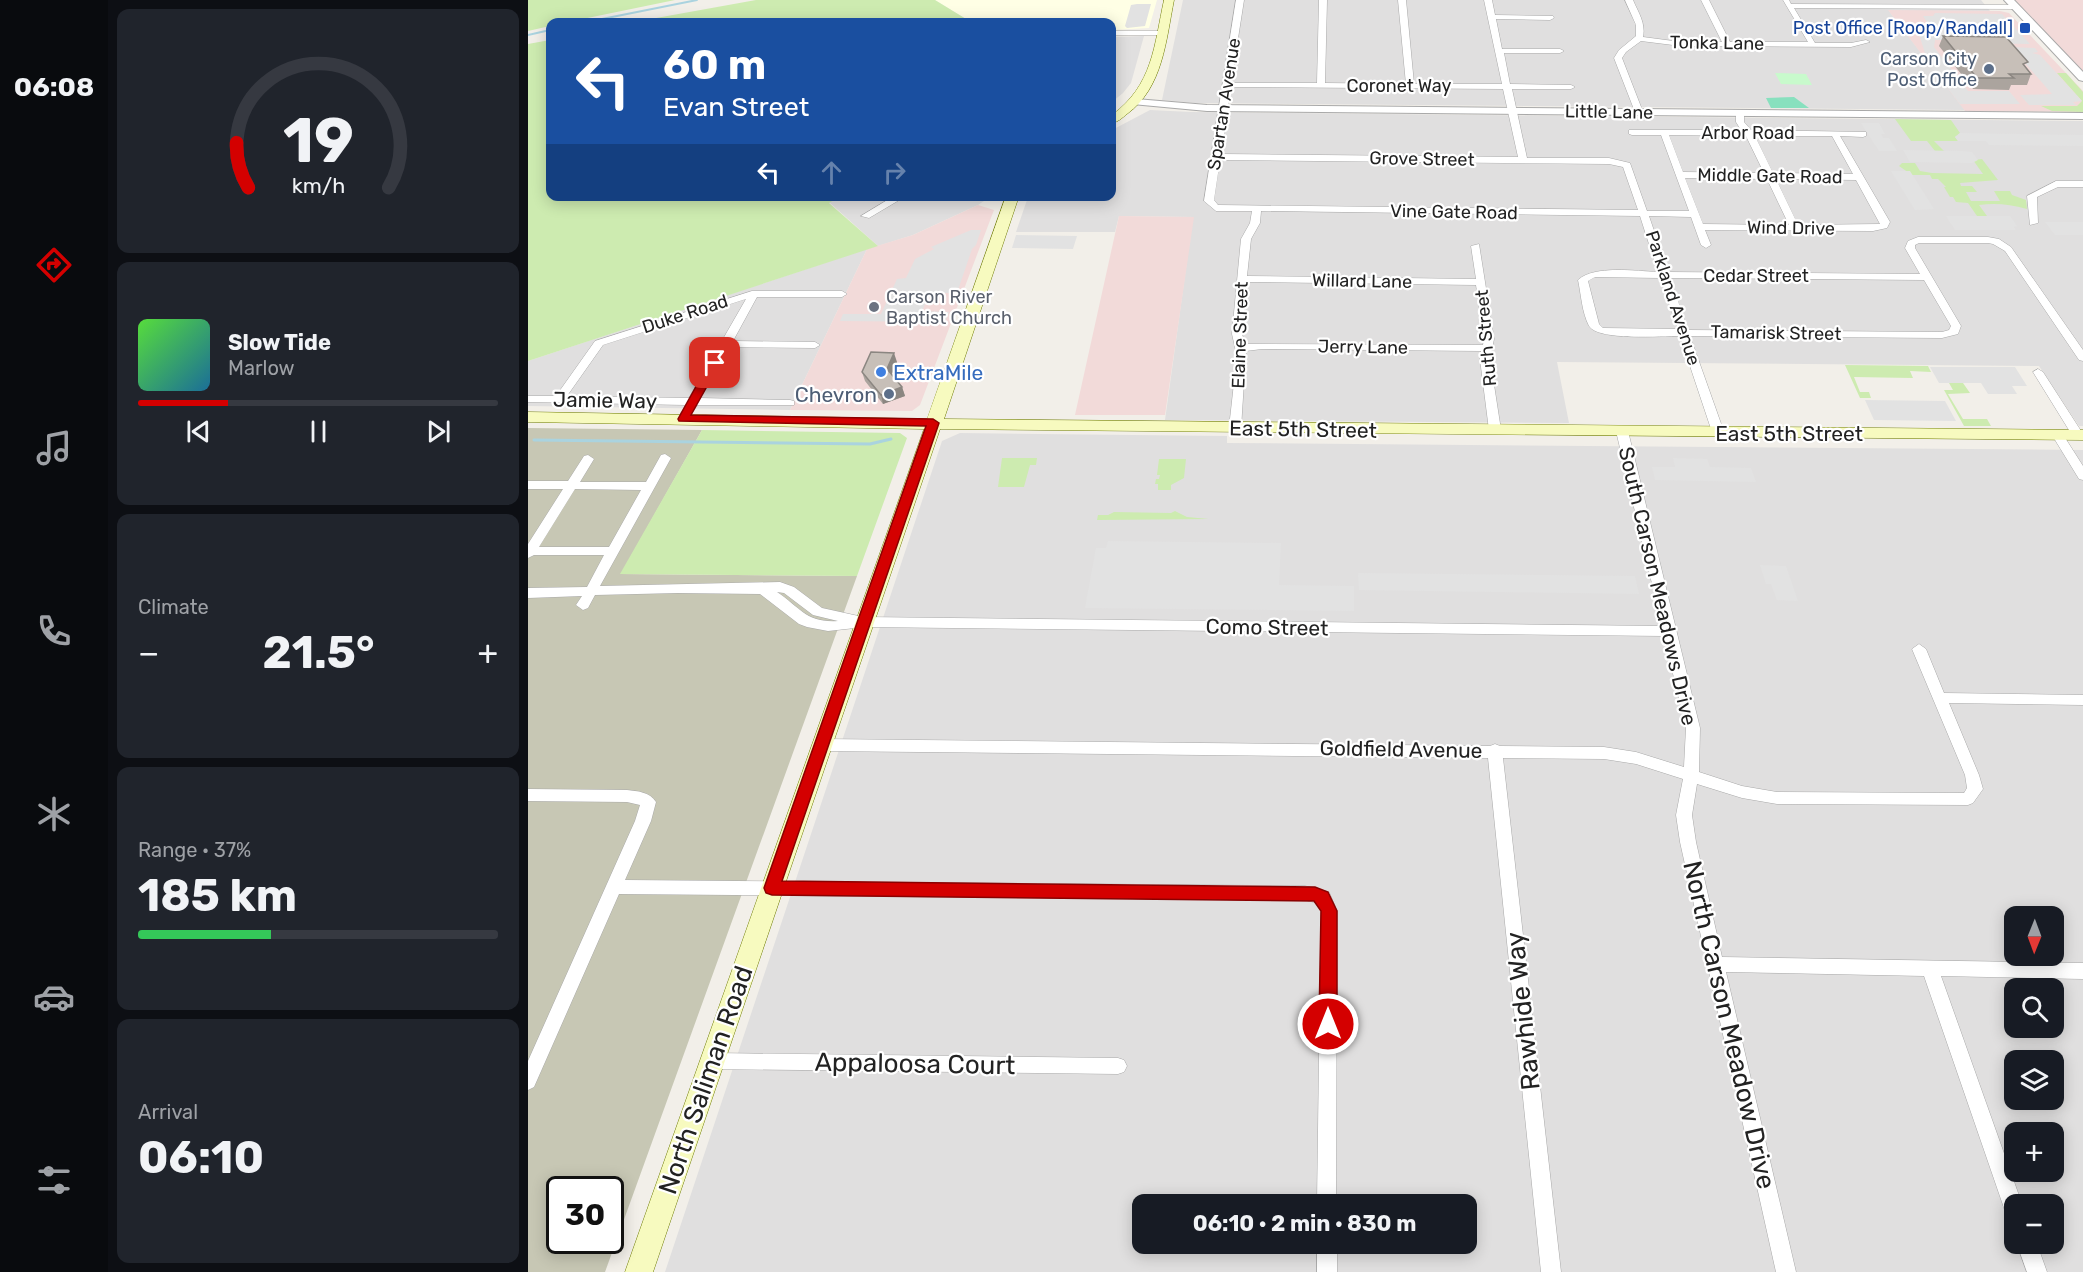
<!DOCTYPE html>
<html lang="en">
<head>
<meta charset="utf-8">
<style>
  :root { --surface:#171b24; --page:#20242c; --text:#f1f3f6; --muted:#9ea1a6; --line:#363941; --accent:#d40000 }
  body { margin:0; font-family:Rubik,sans-serif; background:var(--page); color:var(--text); height:100vh; display:flex; flex-direction:column; font-size:22px; white-space:nowrap }
  * { box-sizing:border-box; margin:0 }
  p { font-size:20px; color:var(--muted) }
  .icon { flex:none; width:33px; height:33px; fill:none; stroke:currentColor; stroke-width:2; stroke-linecap:round; stroke-linejoin:round }
  .map { position:relative; flex:1; overflow:hidden }
  .sheet { display:flex; flex-direction:column; gap:9px; padding:9px; background:#0d0f14; width:420px }
  .sheet>* { flex:none }
  .top-card { position:absolute; left:18px; top:18px; width:570px; height:183px; border-radius:12px; box-shadow:0 3px 15px #0003; background:#1a4fa0; color:#fff; overflow:hidden }
  .needle { width:39px; rotate:181deg }
  .buttons { position:absolute; left:1476px; top:906px; display:grid; gap:12px }
  .buttons a { display:grid; place-items:center; width:60px; height:60px; border-radius:12px; background:var(--surface); box-shadow:0 3px 15px #0003; font-size:30px }
  .speed { position:absolute; left:18px; top:1176px; display:flex; gap:12px; font-size:30px; font-weight:700; text-align:center }
  .speed>* { display:grid; place-content:center; width:78px; height:78px; border-radius:50%; background:var(--surface); box-shadow:0 3px 15px #0003; line-height:1 }
  .speed .limit { border:3px solid #111; border-radius:9px; background:#fff; color:#111 }
  .pin { position:absolute; display:grid; place-items:center; width:51px; height:51px; color:#fff; margin:-26px; border-radius:12px; box-shadow:0 3px 9px #0006 }
  .me { position:absolute; width:66px; margin:-33px; rotate:0deg; stroke-linejoin:round; filter:drop-shadow(0 0 4px #0008) }
  .turn { display:flex; align-items:center; gap:21px; height:126px; padding:0 18px; font-size:27px }
  .turn .icon { width:78px; height:78px; stroke-width:2.5 }
  .turn b { display:block; font-size:42px; line-height:51px }
  .lanes { display:flex; align-items:center; height:57px; padding:0 18px; background:#0003; justify-content:center; gap:30px; direction:ltr }
  .lanes .off { opacity:.35 }
  .big { font-size:45px; font-weight:700; line-height:1.1 }
  .sheet .widget { flex:1; display:flex; flex-direction:column; justify-content:center; gap:9px; min-width:0; padding:0 21px; border-radius:12px; background:var(--page) }
  .sheet .dial { align-items:center; gap:0 }
  .dial svg { height:156px; overflow:visible; fill:none; stroke:var(--line); stroke-width:7; stroke-linecap:round; text-anchor:middle }
  .dial text { fill:var(--text); stroke:none }
  .song { display:flex; align-items:center; gap:18px }
  .cover { width:72px; height:72px; border-radius:9px; background:linear-gradient(135deg,hsl(110 70% 55%),hsl(200 70% 35%)) }
  .played { height:6px; border-radius:3px; background:linear-gradient(90deg,var(--accent) 25%,var(--line) 25%) }
  .keys { display:flex; justify-content:space-around; direction:ltr }
  .heat { display:flex; justify-content:space-between; align-items:center; font-size:33px; direction:ltr }
  .charge { height:9px; border-radius:4px; background:linear-gradient(90deg,#34c759 37%,var(--line) 0) }
  .trip { position:absolute; left:604px; top:1194px; width:345px; height:60px; border-radius:12px; background:var(--surface); box-shadow:0 3px 15px #0003; font-weight:700; line-height:60px; text-align:center }
  main { display:flex; flex:1; min-height:0 }
  .tabs { display:flex; flex-direction:column; width:108px; justify-content:space-around; align-items:center; background:#090b0e; color:var(--muted) }
  .tabs .icon { width:42px; height:42px }
  .tabs .on { color:var(--accent) }
  .tabs b { font-size:27px; color:var(--text) }
  .map>svg:first-child { display:block }
  .residential { fill:#e0dfdf; fill-rule:evenodd }
  .commercial { fill:#f2dad9 }
  .education { fill:#ffffe5 }
  .construction { fill:#c7c7b4; fill-rule:evenodd }
  .grass { fill:#cdebb0 }
  .park { fill:#c8facc }
  .pitch { fill:#88e0be }
  .parking { fill:#e2e2e2 }
  .lines { fill:none; stroke-linecap:round; stroke-linejoin:round }
  .stream-far1 { stroke:#aad3df; stroke-width:2 }
  .stream { stroke:#aad3df; stroke-width:3 }
  .minor-casing { stroke:#a9a9a9; stroke-width:1 }
  .tertiary-casing { stroke:#a9a9a9; stroke-width:2 }
  .secondary-casing { stroke:#707d05; stroke-width:1 }
  .minor { fill:#fff; fill-rule:evenodd }
  .tertiary { fill:#fff; fill-rule:evenodd }
  .secondary { fill:#f7fabf; fill-rule:evenodd }
  .wall { fill:#aba49e }
  .shaded-wall { fill:#8b8681 }
  .building { fill:#c7bfb8; stroke:#8b8681; stroke-width:1.5 }
  .route { fill:#d40000; stroke:#8a0000; stroke-width:1.5 }
  .transit-dot { fill:#1a4fb4; stroke:#fff; stroke-width:2 }
  .service-dot { fill:#5c6f8a; stroke:#fff; stroke-width:2 }
  .worship-dot { fill:#6b7280; stroke:#fff; stroke-width:2 }
  .shop-dot { fill:#3f7fe0; stroke:#fff; stroke-width:2 }
  .labels { text-anchor:middle; dominant-baseline:central; stroke-width:4.5; stroke-linejoin:round; paint-order:stroke }
  .far-transit-label { font-size:18px; fill:#164399; stroke:#fff; text-anchor:end }
  .far-street-label { font-size:18px; fill:#222; stroke:#fff }
  .far-service-label { font-size:18px; fill:#4e5e75; stroke:#fff; text-anchor:end }
  .far-worship-label { font-size:18px; fill:#5b616d; stroke:#fff; text-anchor:start }
  .shop-label { font-size:21px; fill:#366cbe; stroke:#fff; text-anchor:start }
  .service-label { font-size:21px; fill:#4e5e75; stroke:#fff; text-anchor:end }
  .street-label { font-size:21px; fill:#222; stroke:#fff }
  .near-street-label { font-size:26px; fill:#222; stroke:#fff }
</style>
</head>
<body>
<main>
<nav class="tabs">
<b>06:08</b>
<svg class="icon on" aria-label="directions" viewBox="0 0 24 24"><path d="M12 3l9 9-9 9-9-9zM9 14v-3h6M13 9l2 2-2 2"/></svg>
<svg class="icon" aria-label="music" viewBox="0 0 24 24"><path d="M9 18V5l10-2v13"/><circle cx="6" cy="18" r="3"/><circle cx="16" cy="16" r="3"/></svg>
<svg class="icon" aria-label="phone" viewBox="0 0 24 24"><path d="M5 4h4l2 5-3 2q2 4 5 5l2-3 5 2v4C11 20 4 13 5 4z"/></svg>
<svg class="icon" aria-label="climate" viewBox="0 0 24 24"><path d="M12 3v18M4 7l16 10M4 17L20 7"/></svg>
<svg class="icon" aria-label="car" viewBox="0 0 24 24"><path d="M5 17H2v-5l4-1 3-4h7l3 4 3 1v5h-3M9 17h6M6 11h13"/><circle cx="7" cy="17" r="2"/><circle cx="17" cy="17" r="2"/></svg>
<svg class="icon" aria-label="filters" viewBox="0 0 24 24"><path d="M4 7h16M4 17h16"/><circle cx="9" cy="7" r="2"/><circle cx="15" cy="17" r="2"/></svg>
</nav>
<section class="sheet">
<div class="widget dial"><svg viewBox="0 0 100 80">
<path d="M14 69A42 42 0 1 1 86 69"/>
<path d="M14 69A42 42 0 0 1 8 46" stroke="#d40000"/>
<text x="50" y="56" font-size="32" font-weight="700">19</text>
<text x="50" y="72" font-size="11">km/h</text>
</svg></div>
<div class="widget">
<div class="song"><i class="cover"></i><div><b>Slow Tide</b><p>Marlow</p></div></div>
<div class="played"></div>
<div class="keys"><svg class="icon" aria-label="previous" viewBox="0 0 24 24"><path d="M18 5L8 12l10 7zM5 5v14"/></svg><svg class="icon" aria-label="pause" viewBox="0 0 24 24"><path d="M8 5v14M16 5v14"/></svg><svg class="icon" aria-label="next" viewBox="0 0 24 24"><path d="M6 5l10 7-10 7zM19 5v14"/></svg></div>
</div>
<div class="widget"><p>Climate</p>
<div class="heat"><a>−</a><b class="big">21.5°</b><a>+</a></div>
</div>
<div class="widget"><p>Range · 37%</p><b class="big">185 km</b><div class="charge"></div></div>
<div class="widget"><p>Arrival</p><b class="big">06:10</b></div>
</section>
<div class="map">
<svg width="1555" height="1272" viewBox="0 0 1555 1272">
  <rect width="100%" height="100%" fill="#f2efe9"/>
  <path class="residential" d="M655 0H1453L1462 11H1361L1437 110 667 103 634 100Z
    M616 36 603 83 595 93 584 102V37Z
    M622 110 663 112 1555 121V426H1551L1511 366 1029 362 1041 423 637 420 665 217 591 216 587 232H488L500 197 584 196V130Z
    M311 196 462 197 450 205 385 235 350 246 301 202Z
    M339 249 262 410 0 406V361Z
    M432 433 699 436V443L1555 450V1272H137L414 441ZM1486 916H1526V956H1486ZM1486 988H1526V1028H1486ZM1486 1060H1526V1100H1486ZM1486 1132H1526V1172H1486ZM615 1204H939V1244H615ZM1486 1204H1526V1244H1486Z"/>
  <path class="commercial" d="M1481 0H1555V80Z
    M1360 10 1472 11 1481 13 1555 91V112L1437 111Z
    M450 205 466 210 392 405 384 411 262 410 339 249 385 235Z
    M591 216 666 217 637 415H547Z"/>
  <path class="education" d="M407 0H629L621 28 584 30V22H443Z"/>
  <path class="construction" d="M0 428 174 430 93 574 329 576 77 1272H0ZM32 1190H82V1240H32Z"/>
  <path class="grass" d="M0 0H147L40 22H22V26L0 31Z
    M228 0H407L443 22H106Z
    M22 40V196L311 197 301 203 350 246 0 361V44Z
    M1529 73H1538L1555 92V112L1524 111 1513 106H1549L1554 101Z
    M1367 119 1423 120 1432 133 1427 137 1430 141H1406L1416 151H1407L1399 141H1383Z
    M1454 159 1470 180 1432 183 1433 186H1444L1449 192H1438L1443 201H1472L1466 191H1482L1484 195 1498 200 1499 209C1481 204 1467 203 1451 205L1459 216H1449L1440 203 1428 202 1425 197H1422L1416 187H1418L1410 179H1404L1402 175H1384L1371 166 1374 163H1387L1392 171 1404 173 1455 174 1445 160Z
    M1317 365 1400 366 1403 372 1382 371 1385 378 1326 377 1332 392H1341L1343 398H1332Z
    M1421 383H1435L1442 393 1420 394 1435 419H1459L1463 426H1436L1416 390H1425Z
    M174 430 372 433 379 438 329 576 92 574Z
    M474 458H509L508 465H502L496 487H470Z
    M631 459H658L656 478 643 485V490H630V484H627L628 479H631L632 475H629Z
    M647 511 659 517 681 519 569 520 570 515H580L586 512 643 513Z"/>
  <path class="park" d="M1247 73 1278 74 1284 85 1253 84Z"/>
  <path class="pitch" d="M1266 97 1281 108H1243L1238 98Z"/>
  <path class="parking" d="M609 4H623L617 26 599 28 597 26 603 5Z
    M1407 13 1474 14 1502 44 1435 43 1432 40H1407L1406 47 1440 91H1481L1492 104H1432L1400 63 1391 34 1401 25 1395 16H1405Z
    M1483 47 1507 48 1510 52 1504 53 1512 55 1554 101 1545 102 1548 105H1501L1492 95 1524 94Z
    M1333 123H1351L1357 134H1353L1355 138H1361L1369 151H1351Z
    M1432 133 1555 135V146L1461 145 1458 141H1430L1427 137Z
    M1375 150 1434 151 1444 152 1450 160 1444 163 1382 162Z
    M1363 171H1382L1406 209 1387 210Z
    M1418 216H1482L1489 226 1486 227 1488 230H1427Z
    M1517 222H1555V235H1527Z
    M443 230H453L448 245 444 249 429 293H402L394 311 421 312 417 322 312 321 315 314H353L369 279 378 278 387 259 406 249 403 247Z
    M488 235 549 236 545 249 484 248Z
    M1402 367H1487L1499 386H1484L1489 394H1460L1453 383H1411Z
    M1337 400 1417 401 1428 421 1346 420Z
    M1145 458 1179 459 1182 467 1223 468 1228 482 1127 480 1124 467H1147Z
    M580 541 753 543 751 585 826 586V611L557 608 568 548H578Z
    M1232 565 1258 566 1270 601 1249 600 1243 584H1238Z
    M830 573 1107 576 1111 594 831 590Z"/>
  <g class="lines">
    <path class="stream-far1" d="M59 22 169 0
      M0 35 22 30"/>
    <path class="stream" d="M6 440 342 444 363 439"/>
    <defs>
      <path id="minor" d="M708 0H716L703 83H789L791 0H799L797 83 878 84 870 0H878L886 84H974L956 0H964L967 15 1025 16 1026 18 1022 20 968 19 974 49H1032L1036 51 1032 53H976L982 84 1043 85 1047 87 1043 89H984L999 158H1081L1102 163 1119 211H1161L1133 135H1104L1101 134V130H1213L1208 122V113L1212 111 1216 113V122L1223 130 1338 132V136L1335 137 1312 136 1362 222 1359 228 1345 231 1177 230 1183 245 1178 248 1173 245 1163 217 1121 216 1140 272 1392 274 1377 248 1380 241 1390 237H1460L1471 239 1483 247 1555 350V361L1551 360 1477 251 1465 244 1460 243H1391L1387 245V248L1433 326 1430 334 1414 338 1162 336 1196 432 1190 436 1184 432 1152 336C1134 336 1070 341 1061 326 1054 313 1053 294 1050 280 1066 265 1108 271 1130 272L1112 216 733 211 732 223 723 239 719 276 948 279 943 246 951 244 966 339 962 359 973 430 967 433 961 430 952 359 953 351 734 349 718 351 713 428 707 431 703 430 701 428 709 356 704 334 713 239 722 223 724 211H688L676 201ZM703 87 975 89 990 157 693 154ZM1141 135 1218 136 1236 173 1155 172ZM1227 136H1304L1325 174 1245 173ZM692 160 1081 164 1095 167 1110 210 690 205 686 200ZM1157 178 1239 179 1261 225 1175 224ZM1248 179 1328 180 1352 224 1270 225ZM1067 277 1132 278 1150 329 1075 328 1071 324 1060 281ZM1142 278 1396 280 1423 326 1421 330 1414 332 1160 330ZM719 282 948 285 956 339 955 345 717 344 714 334Z
        M1097 0H1105C1110 12 1118 23 1115 37L1153 42H1194L1173 0H1181L1202 42H1280L1255 0H1261L1263 4 1488 5 1492 7 1488 9 1266 8 1287 43H1323L1338 40 1342 42 1323 47 1153 46 1113 41 1098 52 1094 58 1115 112 1111 114 1107 112 1086 58 1091 50 1108 36V25Z
        M584 31H634L638 33 634 35H584Z
        M1528 181H1555V187H1530L1509 197 1510 223 1502 225 1499 196Z
        M366 196H378L341 218 333 216Z
        M224 291H314L319 294 314 297H229L205 341 287 342 292 345 287 348 201 347 172 398 262 400 266 401V405H169L159 421 155 422 149 419 158 405 0 402V396H28L67 341ZM218 299 161 398 39 396 75 345Z
        M1510 369 1515 372 1555 434 1554 437H1546L1544 435 1505 372Z
        M1094 428 1100 431 1172 728 1171 772 1214 786 1249 792 1436 793 1439 788 1437 775 1384 649 1391 644 1398 649 1416 693 1555 695V705L1421 703 1451 775 1455 789 1445 803 1440 805 1249 804 1214 798 1169 784 1164 815 1168 842 1194 957 1555 963V979L1413 976 1494 1204H1486V1217L1479 1215 1476 1208 1396 976 1198 972 1268 1272H1248L1152 842 1148 815 1155 779 1108 764 1076 759 975 758 1033 1272H1013L960 758 293 751 288 749 286 745 288 741 293 739 962 746 967 744 972 746 1076 747 1108 752 1156 767 1158 728 1136 636 336 627 300 631 279 627 271 624 232 594 150 593 67 595 60 608 55 610 48 605 54 596 0 598V588L59 587 76 555H6L0 558V544L35 489H0V481H40L56 456 60 455 66 459 52 482H118L133 455 137 454 143 458 72 586 252 582 266 587 294 608 335 617 1134 626 1088 431ZM47 489 113 490 81 547H11ZM249 592 256 593 285 615 310 621C278 623 273 608 249 592Z
        M1530 431 1534 433 1555 466V480L1551 479 1524 435Z
        M0 789 99 790C109 791 122 792 128 802L123 821 97 880 777 886 801 892 809 911 808 1204H789L793 911 789 903 777 900 91 894 6 1087 0 1090V1061L107 821 112 805 99 802 0 801Z
        M184 1053 590 1058 596 1060 599 1066 596 1072 590 1074 184 1069 178 1067 175 1061 178 1055Z
        M789 1244H809V1272H789Z
        M1489 1244H1509L1519 1272H1499Z"/>
      <path id="tertiary" d="M1476 0H1486L1555 72V81L1551 80Z
        M608 99 679 105 1555 113V119L679 111 604 104 603 102Z"/>
      <path id="secondary" d="M636 0H646C638 40 635 88 599 114 594 118 590 122 584 123V115C625 85 626 46 636 0Z
        M478 196H491L416 419 1555 430V440L412 429 125 1272H97L396 429 0 422V412L399 419Z"/>
    </defs>
    <use href="#minor" class="minor-casing"/>
    <use href="#tertiary" class="tertiary-casing"/>
    <use href="#secondary" class="secondary-casing"/>
    <use href="#minor" class="minor"/>
    <use href="#tertiary" class="tertiary"/>
    <use href="#secondary" class="secondary"/>
  </g>
  <path class="wall" d="M1415 36 1497 67 1503 74 1499 85H1483L1481 90 1445 89 1411 46Z
    M369 362 364 374 374 387 377 396 355 404 337 381 334 372Z"/>
  <path class="shaded-wall" d="M366 353 369 362 362 378 359 369Z
    M374 387 377 396 355 404 353 395Z"/>
  <path class="building" d="M1415 36 1478 37 1500 62 1495 64 1503 74H1481L1486 78H1449Z
    M343 352 366 353 359 369 374 387 353 395 334 372Z"/>
  <path class="route" d="M187 360 192 363 163 415 405 419 411 423 254 881 787 887 800 892 809 911V1024L806 1030 800 1032 794 1030 791 1024 793 911 786 901 244 895 238 893 236 888 398 426 151 421 150 419 181 363Z"/>
  <rect class="transit-dot" x="1491" y="22" width="12" height="12" rx="3"/>
  <g class="service-dot">
    <circle cx="1461" cy="69" r="6"/>
    <circle cx="361" cy="394" r="6"/>
  </g>
  <circle class="worship-dot" cx="346" cy="307" r="6"/>
  <circle class="shop-dot" cx="353" cy="372" r="6"/>
  <g class="labels">
    <g class="far-transit-label">
      <text x="1485" y="28">Post Office [Roop/Randall]</text>
    </g>
    <g class="far-street-label">
      <text transform="translate(1189 43) rotate(1)">Tonka Lane</text>
      <text x="871" y="86">Coronet Way</text>
      <text transform="translate(696 104) rotate(-81)">Spartan Avenue</text>
      <text transform="translate(1081 112) rotate(1)">Little Lane</text>
      <text x="1220" y="133">Arbor Road</text>
      <text transform="translate(894 159) rotate(1)">Grove Street</text>
      <text transform="translate(1242 176) rotate(1)">Middle Gate Road</text>
      <text transform="translate(926 212) rotate(1)">Vine Gate Road</text>
      <text transform="translate(1263 228) rotate(1)">Wind Drive</text>
      <text x="1228" y="276">Cedar Street</text>
      <text transform="translate(834 281) rotate(1)">Willard Lane</text>
      <text transform="translate(1145 298) rotate(72)">Parkland Avenue</text>
      <text transform="translate(157 314) rotate(-18)">Duke Road</text>
      <text transform="translate(1248 333) rotate(1)">Tamarisk Street</text>
      <text transform="translate(712 335) rotate(-88)">Elaine Street</text>
      <text transform="translate(958 338) rotate(-95)">Ruth Street</text>
      <text transform="translate(835 347) rotate(1)">Jerry Lane</text>
    </g>
    <g class="far-service-label">
      <text x="1449" y="59">Carson City<tspan x="1449" dy="21">Post Office</tspan></text>
    </g>
    <g class="far-worship-label">
      <text x="358" y="297">Carson River<tspan x="358" dy="21">Baptist Church</tspan></text>
    </g>
    <g class="shop-label">
      <text x="365" y="372">ExtraMile</text>
    </g>
    <g class="service-label">
      <text x="349" y="394">Chevron</text>
    </g>
    <g class="street-label">
      <text transform="translate(77 400) rotate(1)">Jamie Way</text>
      <text transform="translate(775 429) rotate(1)">East 5th Street</text>
      <text x="1261" y="433">East 5th Street</text>
      <text transform="translate(1130 586) rotate(77)">South Carson Meadows Drive</text>
      <text transform="translate(739 627) rotate(1)">Como Street</text>
      <text transform="translate(873 749) rotate(1)">Goldfield Avenue</text>
    </g>
    <g class="near-street-label">
      <text transform="translate(995 1011) rotate(-96)">Rawhide Way</text>
      <text transform="translate(1201 1025) rotate(77)">North Carson Meadow Drive</text>
      <text transform="translate(387 1064) rotate(1)">Appaloosa Court</text>
      <text transform="translate(178 1080) rotate(-71)">North Saliman Road</text>
    </g>
  </g>
</svg>
<div class="buttons">
<a><svg class="needle" viewBox="-14 -14 28 28"><path d="M0-13l5 13h-10z" fill="#e53935"/><path d="M0 13l5-13h-10z" fill="#9ea1a6"/></svg></a>
<a><svg class="icon" aria-label="search" viewBox="0 0 24 24"><circle cx="10" cy="10" r="6"/><path d="M15 15l6 6"/></svg></a>
<a><svg class="icon" aria-label="layers" viewBox="0 0 24 24"><path d="M12 4l9 5-9 5-9-5zM3 14l9 5 9-5"/></svg></a>
<a>+</a>
<a>−</a>
</div>
<div class="speed"><div class="limit">30</div></div>
<div class="pin" style="left:187px;top:363px;background:#d93025"><svg class="icon" aria-label="arrive" viewBox="0 0 24 24"><path d="M6 21V4h12l-3 4 3 4H6"/></svg></div>
<svg class="me" style="left:800px;top:1024px" viewBox="-20 -20 40 40"><circle r="17" fill="#d40000" stroke="#fff" stroke-width="3"/><path d="M0-11L8 9 0 5-8 9z" fill="#fff"/></svg>
<div class="trip">06:10 · 2 min · 830 m</div>
<div class="top-card">
<div class="turn"><svg class="icon" aria-label="left" viewBox="0 0 24 24"><path d="M17 20v-9H6M10 6l-5 5 5 5"/></svg><div><b>60 m</b>Evan Street</div></div>
<div class="lanes"><svg class="icon" aria-label="left" viewBox="0 0 24 24"><path d="M17 20v-9H6M10 6l-5 5 5 5"/></svg><svg class="icon off" aria-label="ahead" viewBox="0 0 24 24"><path d="M12 20V5M6 11l6-6 6 6"/></svg><svg class="icon off" aria-label="right" viewBox="0 0 24 24"><path d="M7 20v-9h11M14 6l5 5-5 5"/></svg></div>
</div>
</div>
</main>
</body>
</html>
